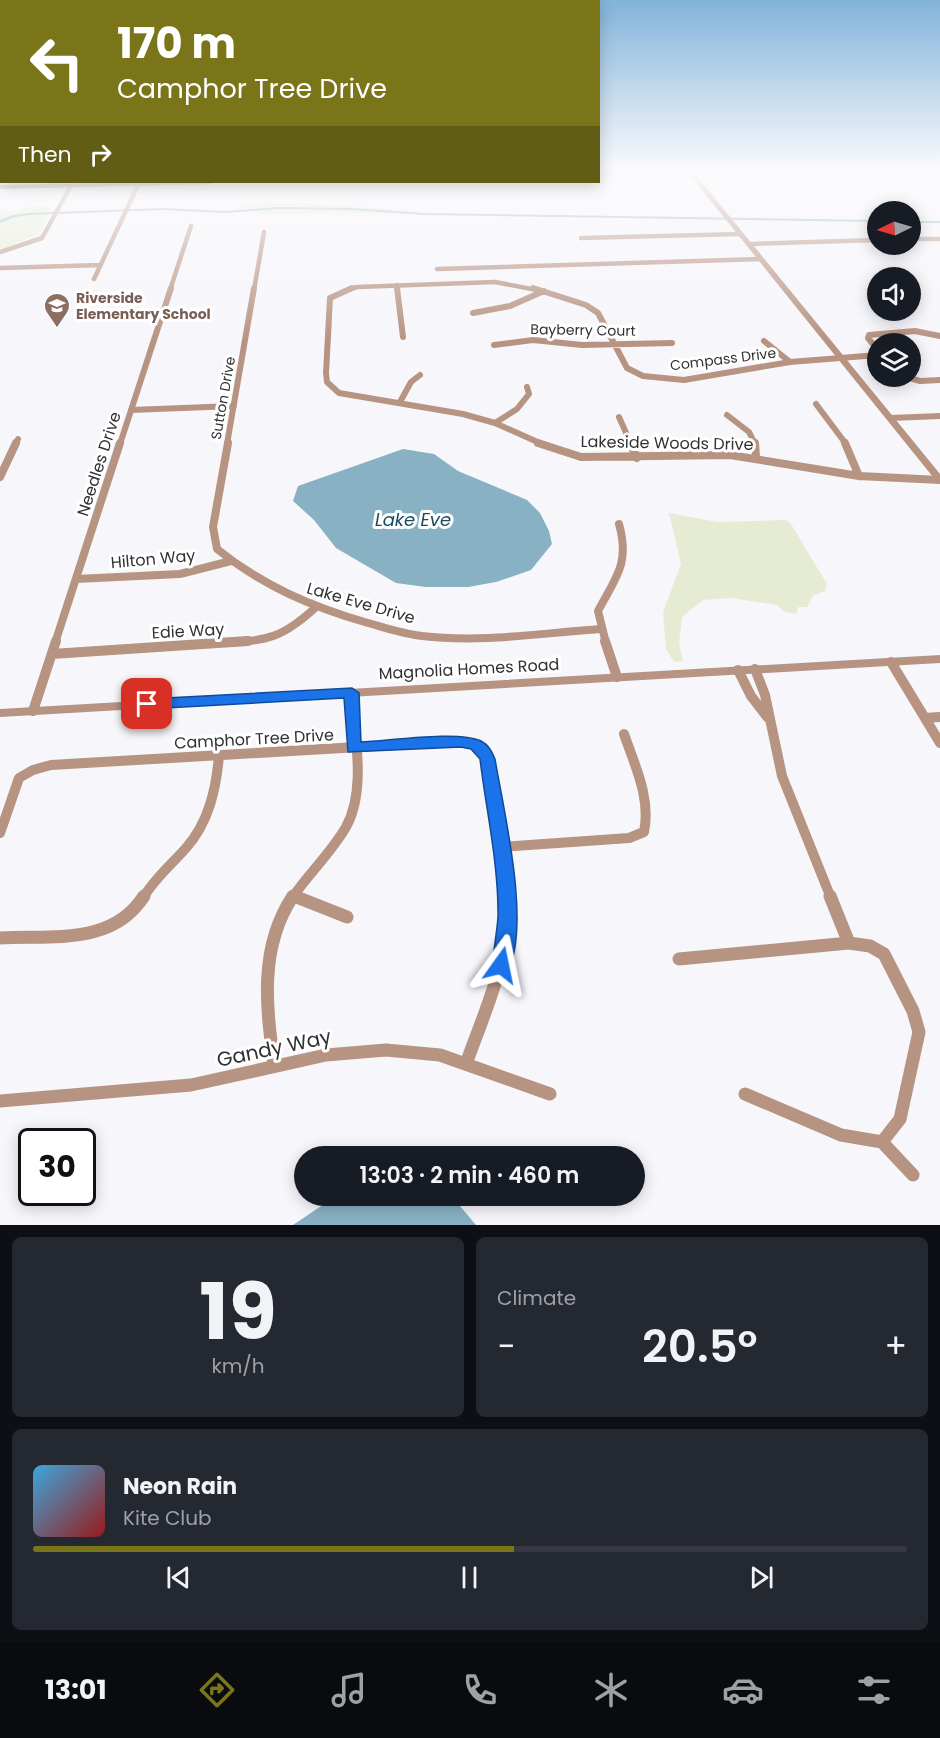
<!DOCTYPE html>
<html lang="en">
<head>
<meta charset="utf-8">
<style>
  :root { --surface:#171b24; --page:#242831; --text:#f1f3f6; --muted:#9ea1a6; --line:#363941; --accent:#7a7519 }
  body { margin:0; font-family:Poppins,sans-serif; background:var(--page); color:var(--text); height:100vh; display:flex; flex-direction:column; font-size:22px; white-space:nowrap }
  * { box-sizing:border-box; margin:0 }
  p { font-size:20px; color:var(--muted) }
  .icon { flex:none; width:33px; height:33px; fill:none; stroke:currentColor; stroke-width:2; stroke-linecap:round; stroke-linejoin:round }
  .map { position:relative; height:1225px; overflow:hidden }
  .side { display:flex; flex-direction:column; gap:12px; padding:12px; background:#0d0f14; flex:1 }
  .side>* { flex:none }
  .hud { position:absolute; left:0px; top:0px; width:600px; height:183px; box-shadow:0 3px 15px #0003; background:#7a7519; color:#fff; overflow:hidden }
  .needle { width:39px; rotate:265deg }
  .buttons { position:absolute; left:867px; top:201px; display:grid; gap:12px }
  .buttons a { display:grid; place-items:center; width:54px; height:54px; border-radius:50%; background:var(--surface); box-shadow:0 3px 15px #0003; font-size:30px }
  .speed { position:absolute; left:18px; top:1128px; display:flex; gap:12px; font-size:30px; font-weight:700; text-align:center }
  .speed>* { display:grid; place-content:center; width:78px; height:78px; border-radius:50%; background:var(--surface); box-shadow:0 3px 15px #0003; line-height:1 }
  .speed .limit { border:3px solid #111; border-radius:9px; background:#fff; color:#111 }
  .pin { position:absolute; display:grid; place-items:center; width:51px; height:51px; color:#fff; margin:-26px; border-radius:12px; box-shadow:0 3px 9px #0006 }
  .me { position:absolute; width:66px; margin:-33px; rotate:12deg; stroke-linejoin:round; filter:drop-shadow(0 0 4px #0008) }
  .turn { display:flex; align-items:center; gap:21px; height:126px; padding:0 18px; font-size:27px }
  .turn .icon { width:78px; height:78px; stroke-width:2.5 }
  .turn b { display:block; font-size:42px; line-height:51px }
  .then { display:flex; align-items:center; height:57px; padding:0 18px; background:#0003; gap:12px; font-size:22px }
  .big { font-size:45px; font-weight:600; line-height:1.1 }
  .side .card { flex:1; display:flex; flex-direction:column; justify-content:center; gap:9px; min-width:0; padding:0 21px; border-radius:9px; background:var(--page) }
  .side .dial { align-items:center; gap:0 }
  .dial b { font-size:78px; line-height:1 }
  .song { display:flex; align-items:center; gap:18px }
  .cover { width:72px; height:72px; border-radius:9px; background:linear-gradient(135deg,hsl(200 70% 55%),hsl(0 70% 35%)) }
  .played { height:6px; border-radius:3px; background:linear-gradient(90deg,var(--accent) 55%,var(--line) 55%) }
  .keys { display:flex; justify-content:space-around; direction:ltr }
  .heat { display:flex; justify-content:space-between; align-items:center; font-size:33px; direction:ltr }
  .side .tiles { flex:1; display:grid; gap:12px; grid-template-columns:1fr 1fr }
  .card:last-child { grid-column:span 2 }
  .trip { position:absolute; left:294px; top:1146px; width:351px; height:60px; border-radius:30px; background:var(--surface); box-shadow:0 3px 15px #0003; font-weight:600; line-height:60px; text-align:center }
  .dock { display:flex; height:96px; justify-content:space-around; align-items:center; background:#090b0e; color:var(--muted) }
  .dock .icon { width:42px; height:42px }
  .dock .on { color:var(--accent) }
  .dock b { font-size:27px; color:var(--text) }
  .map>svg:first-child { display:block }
  .green { fill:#e6ecd4 }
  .water { fill:#89b1c4 }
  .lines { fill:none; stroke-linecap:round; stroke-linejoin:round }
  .canal { fill:#89b1c4; fill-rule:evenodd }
  .minor-far4 { stroke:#b79382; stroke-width:4.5 }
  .minor-far3 { stroke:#b79382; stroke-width:6 }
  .minor-far2 { stroke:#b79382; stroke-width:8 }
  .minor-far1 { stroke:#b79382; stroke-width:10 }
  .minor { stroke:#b79382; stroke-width:13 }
  .tertiary { fill:#b79382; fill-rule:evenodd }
  .primary { fill:#7c401f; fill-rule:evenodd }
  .route { fill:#1a73e8; stroke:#114b97; stroke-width:1.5 }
  .labels { text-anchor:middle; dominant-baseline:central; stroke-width:6; stroke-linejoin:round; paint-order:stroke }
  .far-education-label { font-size:14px; font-weight:bold; fill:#785e54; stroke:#fff; text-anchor:start }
  .far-street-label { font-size:14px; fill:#313133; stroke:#fff }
  .street-label { font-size:16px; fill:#313133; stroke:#fff }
  .water-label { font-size:18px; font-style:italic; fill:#184c62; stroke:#fff }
  .near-street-label { font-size:20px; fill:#313133; stroke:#fff }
</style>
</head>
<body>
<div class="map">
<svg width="940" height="1225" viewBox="0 0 940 1225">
  <rect width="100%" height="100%" fill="#f6f6fb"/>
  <path class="green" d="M251 203 318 204 420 211 424 213 266 214 237 211 239 206Z
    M51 206 39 234 0 250V211H19L21 207Z
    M669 513 717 522 786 520 791 524 827 584 825 591 813 596 807 607H798L797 614 785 612 777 605 731 598 703 600 682 617 679 643 683 661 674 662 666 649 663 612 681 564Z"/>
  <path class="water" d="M403 449 434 454 458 471 527 500 540 513 549 531 552 544 531 570 496 582 468 587H426L396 583 336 548 314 520 293 501 298 486Z
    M336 1196H444L460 1206 476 1225H293Z"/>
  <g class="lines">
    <path class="canal" d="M278 207 352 208 423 213 878 220V222L423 215 352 210 278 209 225 213 162 210 29 215 16 217 0 223V220L13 215 29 213 162 208 225 211Z
      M910 221H940V223H910Z"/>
    <path class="minor-far4" d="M581 238 740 234
      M910 239H940
      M749 244 878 240
      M0 252 42 238 73 182
      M0 268 100 265
      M437 269 761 259
      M94 279 139 183
      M397 285 398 290
      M170 290 191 226
      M254 290 264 232
      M347 290 357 287 495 282 537 290"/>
    <path class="minor-far3" d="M352 288 330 298 326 373 327 382 339 393 463 414 495 423 542 444
      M397 288 403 337
      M533 288 586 305 598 313 627 368 643 376 684 380 790 362 878 355
      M473 313 510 306 544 291
      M764 341 790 362
      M494 345 533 340 582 345 672 343
      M878 350 868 338 869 335 915 331 940 336
      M903 376 920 381 940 380
      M400 402 411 382 420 375
      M816 404 846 444
      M131 410 234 406
      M727 415 749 432 755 444
      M619 417 631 444
      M890 418 940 416
      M495 423 517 409 529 394 527 387
      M16 444 18 439
      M120 444 171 288
      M227 444 254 288"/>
    <path class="minor-far2" d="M228 443 213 527 217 549C263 586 312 607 368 623 386 628 404 634 422 636 481 643 542 633 601 629
      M538 443 581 457 730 455 859 476 940 480
      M630 443 637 458
      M755 443 756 457
      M845 443 859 476
      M0 477 16 443
      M76 579 180 574 231 561
      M55 643 120 443
      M225 643C269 640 282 638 315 608
      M606 643 598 611C616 577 630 564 619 524"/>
    <path class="minor-far1" d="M605 641 617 677
      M52 654 248 641
      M891 662 940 743
      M755 669 765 695 782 776 831 898
      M738 670 751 696 768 718
      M33 711 56 641
      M925 718 940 717
      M0 833 19 778 33 770 51 765 461 741 477 746 487 759 507 898
      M500 847 629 838 644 832C651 798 635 766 624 734
      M293 896 297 898
      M143 898C155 878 171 865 186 848 209 822 216 789 219 756
      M292 898C309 873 331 853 346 827 367 789 354 734 352 693"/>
    <path class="minor" d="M294 896 347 917
      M830 896 849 943
      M0 938C52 935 112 946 144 896
      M679 959 849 943 870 946 884 954 913 1011 919 1032 900 1119 882 1142
      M274 1064C266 1006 259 947 293 896
      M466 1064C485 1010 512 955 507 896
      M745 1094 841 1135 882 1142 913 1175
      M0 1101 191 1085 326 1055 386 1050 440 1055 550 1094"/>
    <path class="tertiary" d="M685 169H691L940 474V483L937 482Z
      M940 655V663L0 717V709Z"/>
    <path class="primary" d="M598 169H681L678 171 598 173Z
      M146 182H214L211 184 0 189V185Z"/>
  </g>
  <linearGradient id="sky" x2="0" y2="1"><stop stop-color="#82b3da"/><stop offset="0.5" stop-color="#fbfbfd"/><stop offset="1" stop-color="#fbfbfd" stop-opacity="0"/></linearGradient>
  <rect width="940" height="341" fill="url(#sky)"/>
  <path class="route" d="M352 688 359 693 361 742C389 741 458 730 481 741 489 745 492 752 495 759 504 813 531 923 508 971L501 973 494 971C490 962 499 926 498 912 498 861 486 809 480 759L471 749 461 747 348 752 344 698 147 709 139 704 147 699Z"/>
  <defs>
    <symbol id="school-pin" viewBox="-11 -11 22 30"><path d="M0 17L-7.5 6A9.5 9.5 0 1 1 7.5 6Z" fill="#8d6e63" stroke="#fff"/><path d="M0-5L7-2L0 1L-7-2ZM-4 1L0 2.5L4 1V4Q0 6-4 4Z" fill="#fff"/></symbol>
  </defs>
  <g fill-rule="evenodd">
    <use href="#school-pin" x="42" y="291" width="30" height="40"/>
  </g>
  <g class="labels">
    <g class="far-education-label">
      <text x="76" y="298">Riverside<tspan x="76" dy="16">Elementary School</tspan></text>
    </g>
    <g class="far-street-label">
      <text transform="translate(583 330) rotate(1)">Bayberry Court</text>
      <text transform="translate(723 359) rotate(-7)">Compass Drive</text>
      <text transform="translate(223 398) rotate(-80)">Sutton Drive</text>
    </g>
    <g class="street-label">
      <text transform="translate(667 443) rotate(1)">Lakeside Woods Drive</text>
      <text transform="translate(99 464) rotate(-72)">Needles Drive</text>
      <text transform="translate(153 559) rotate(-5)">Hilton Way</text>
      <text transform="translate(361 603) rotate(16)">Lake Eve Drive</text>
      <text transform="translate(188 631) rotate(-3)">Edie Way</text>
      <text transform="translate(469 669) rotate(-3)">Magnolia Homes Road</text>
      <text transform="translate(254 739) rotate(-3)">Camphor Tree Drive</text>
    </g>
    <g class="water-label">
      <text x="413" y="519">Lake Eve</text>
    </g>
    <g class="near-street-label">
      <text transform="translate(274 1048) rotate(-12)">Gandy Way</text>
    </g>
  </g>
</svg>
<div class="buttons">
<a><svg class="needle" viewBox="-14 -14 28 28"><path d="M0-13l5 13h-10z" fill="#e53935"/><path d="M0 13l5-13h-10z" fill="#9ea1a6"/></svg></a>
<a><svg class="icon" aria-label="sound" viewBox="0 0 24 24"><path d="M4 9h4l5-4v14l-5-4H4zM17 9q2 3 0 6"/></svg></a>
<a><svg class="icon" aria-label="layers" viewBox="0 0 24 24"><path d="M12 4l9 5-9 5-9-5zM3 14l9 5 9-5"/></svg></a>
</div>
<div class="speed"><div class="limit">30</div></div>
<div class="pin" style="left:147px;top:704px;background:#d93025"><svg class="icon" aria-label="arrive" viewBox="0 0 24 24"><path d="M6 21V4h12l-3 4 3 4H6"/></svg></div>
<svg class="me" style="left:501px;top:965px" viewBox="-20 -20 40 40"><path d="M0-17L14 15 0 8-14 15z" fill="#1a73e8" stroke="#fff" stroke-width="4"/></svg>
<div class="trip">13:03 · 2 min · 460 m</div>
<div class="hud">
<div class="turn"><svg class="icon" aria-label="left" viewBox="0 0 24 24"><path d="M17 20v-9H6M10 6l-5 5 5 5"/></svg><div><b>170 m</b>Camphor Tree Drive</div></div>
<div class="then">Then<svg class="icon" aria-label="right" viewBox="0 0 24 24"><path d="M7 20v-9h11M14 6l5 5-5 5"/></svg></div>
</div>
</div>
<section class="side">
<div class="tiles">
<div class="card dial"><b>19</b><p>km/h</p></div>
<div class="card"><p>Climate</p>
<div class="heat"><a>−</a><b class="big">20.5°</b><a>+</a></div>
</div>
<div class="card">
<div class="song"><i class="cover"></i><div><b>Neon Rain</b><p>Kite Club</p></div></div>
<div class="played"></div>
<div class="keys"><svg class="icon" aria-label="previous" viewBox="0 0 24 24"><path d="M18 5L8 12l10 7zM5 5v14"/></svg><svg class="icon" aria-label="pause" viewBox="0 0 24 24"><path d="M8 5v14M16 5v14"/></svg><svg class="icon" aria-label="next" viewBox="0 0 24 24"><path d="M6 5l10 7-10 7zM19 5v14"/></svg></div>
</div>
</div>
</section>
<nav class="dock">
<b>13:01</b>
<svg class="icon on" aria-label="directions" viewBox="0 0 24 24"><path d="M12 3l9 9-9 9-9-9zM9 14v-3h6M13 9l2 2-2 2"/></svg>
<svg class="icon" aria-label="music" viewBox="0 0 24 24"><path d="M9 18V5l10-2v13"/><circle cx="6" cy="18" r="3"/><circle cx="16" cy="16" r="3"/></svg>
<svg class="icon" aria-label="phone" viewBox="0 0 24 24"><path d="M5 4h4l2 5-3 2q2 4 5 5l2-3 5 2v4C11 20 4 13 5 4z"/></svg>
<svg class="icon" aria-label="climate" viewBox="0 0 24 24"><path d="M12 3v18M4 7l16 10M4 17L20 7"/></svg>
<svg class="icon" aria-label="car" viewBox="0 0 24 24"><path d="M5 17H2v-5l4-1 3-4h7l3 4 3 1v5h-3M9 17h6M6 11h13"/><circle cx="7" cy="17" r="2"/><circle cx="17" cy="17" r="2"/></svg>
<svg class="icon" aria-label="filters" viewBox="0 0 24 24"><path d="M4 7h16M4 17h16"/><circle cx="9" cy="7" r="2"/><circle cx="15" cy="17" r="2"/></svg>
</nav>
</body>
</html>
